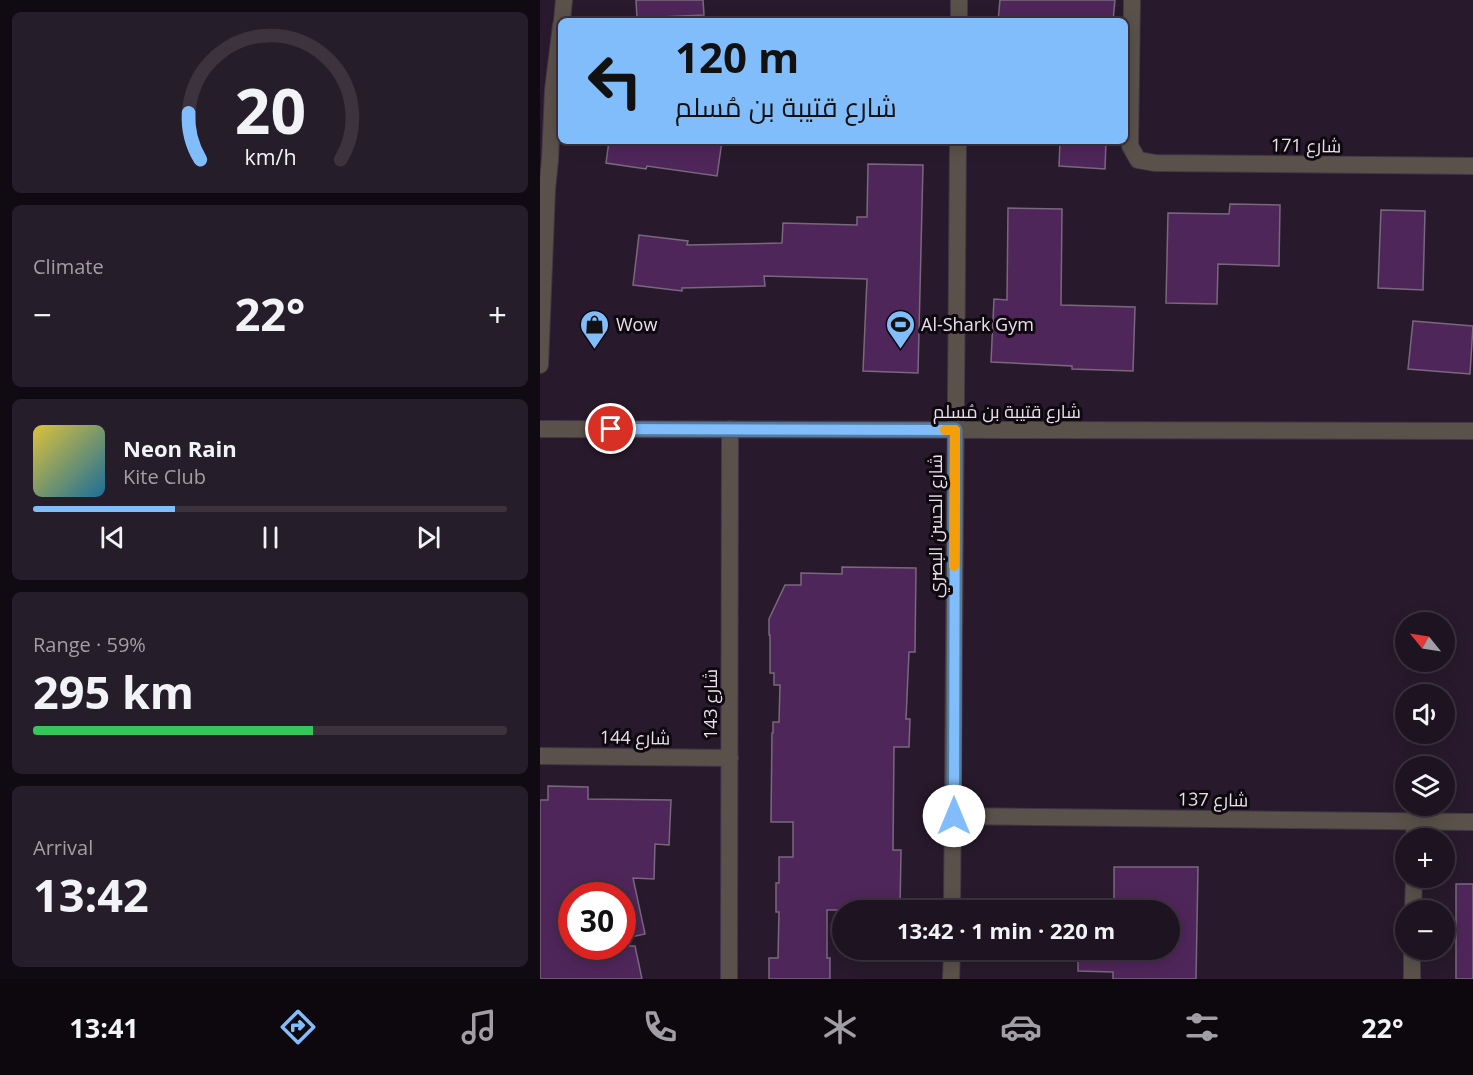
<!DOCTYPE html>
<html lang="en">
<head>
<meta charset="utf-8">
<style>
  :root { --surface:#1e1421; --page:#261d2a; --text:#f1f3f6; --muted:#a19ea5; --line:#3c333f; --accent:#81bdfa }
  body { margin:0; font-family:"Open Sans",Cairo,sans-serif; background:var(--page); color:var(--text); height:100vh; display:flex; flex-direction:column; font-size:22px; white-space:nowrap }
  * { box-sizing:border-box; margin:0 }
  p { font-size:20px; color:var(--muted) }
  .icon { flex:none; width:33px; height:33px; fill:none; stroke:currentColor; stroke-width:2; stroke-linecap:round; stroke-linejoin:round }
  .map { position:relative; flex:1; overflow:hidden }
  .sheet { display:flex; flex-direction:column; gap:12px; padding:12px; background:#100b12; width:540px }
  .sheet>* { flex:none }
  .banner { position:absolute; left:18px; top:18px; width:570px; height:126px; border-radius:9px; box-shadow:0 3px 15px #0003,0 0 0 2px var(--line); background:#81bdfa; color:#111; overflow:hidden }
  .needle { width:39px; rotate:300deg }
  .fabs { position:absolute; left:855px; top:612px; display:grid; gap:12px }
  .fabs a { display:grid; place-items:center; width:60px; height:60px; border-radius:50%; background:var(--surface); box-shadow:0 3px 15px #0003,0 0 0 2px var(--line); font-size:30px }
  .speed { position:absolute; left:18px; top:882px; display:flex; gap:12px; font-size:30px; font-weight:700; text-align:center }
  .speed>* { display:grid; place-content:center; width:78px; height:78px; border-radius:50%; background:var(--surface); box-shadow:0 3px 15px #0003,0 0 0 2px var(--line); line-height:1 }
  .speed .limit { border:9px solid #d22; background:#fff; color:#111 }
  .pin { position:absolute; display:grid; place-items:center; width:51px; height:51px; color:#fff; margin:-26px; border:3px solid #fff; border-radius:50%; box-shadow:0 2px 6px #0007 }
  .me { position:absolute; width:66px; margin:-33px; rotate:0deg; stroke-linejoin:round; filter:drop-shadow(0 0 4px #0008) }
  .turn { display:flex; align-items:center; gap:21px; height:126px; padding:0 18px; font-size:27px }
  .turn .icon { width:78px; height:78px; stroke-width:2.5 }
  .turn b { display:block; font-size:42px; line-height:51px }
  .big { font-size:45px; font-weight:700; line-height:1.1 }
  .sheet .tile { flex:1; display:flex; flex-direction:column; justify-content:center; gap:9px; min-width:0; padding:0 21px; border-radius:9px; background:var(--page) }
  .sheet .dial { align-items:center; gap:0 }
  .dial svg { height:156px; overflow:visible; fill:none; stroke:var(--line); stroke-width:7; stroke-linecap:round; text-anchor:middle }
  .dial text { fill:var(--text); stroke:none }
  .song { display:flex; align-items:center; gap:18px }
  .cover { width:72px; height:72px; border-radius:9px; background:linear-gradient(135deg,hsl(50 70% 55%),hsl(200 70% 35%)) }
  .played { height:6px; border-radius:3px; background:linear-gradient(90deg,var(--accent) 30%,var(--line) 30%) }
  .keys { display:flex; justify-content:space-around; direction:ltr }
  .heat { display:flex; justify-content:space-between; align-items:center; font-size:33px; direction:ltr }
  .charge { height:9px; border-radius:4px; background:linear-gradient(90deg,#34c759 59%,var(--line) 0) }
  .trip { position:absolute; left:292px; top:900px; width:348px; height:60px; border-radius:30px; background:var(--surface); box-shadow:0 3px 15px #0003,0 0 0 2px var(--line); font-weight:700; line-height:60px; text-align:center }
  .menu { display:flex; height:96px; justify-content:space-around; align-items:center; background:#0c080d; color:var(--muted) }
  .menu .icon { width:42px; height:42px }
  .menu .selected { color:var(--accent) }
  .menu b { font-size:27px; color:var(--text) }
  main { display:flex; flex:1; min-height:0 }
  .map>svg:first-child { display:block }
  .building { fill:#4f265a; stroke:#79687d; stroke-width:1.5 }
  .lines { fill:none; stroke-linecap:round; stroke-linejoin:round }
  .minor-casing { stroke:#433647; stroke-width:18 }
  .tertiary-casing { stroke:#433647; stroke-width:18 }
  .minor { stroke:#5a524a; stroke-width:16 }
  .tertiary { stroke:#5a524a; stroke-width:16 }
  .route-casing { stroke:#547ba2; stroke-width:15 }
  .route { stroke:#81bdfa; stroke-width:10 }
  .slow { stroke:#f59e0b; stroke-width:10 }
  .labels { text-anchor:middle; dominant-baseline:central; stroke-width:6; stroke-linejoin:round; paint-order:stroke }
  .street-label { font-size:18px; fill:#eae0ec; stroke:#0e080f }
  .poi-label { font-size:18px; fill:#eae0ec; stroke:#0e080f; text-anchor:start }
</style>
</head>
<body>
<main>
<section class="sheet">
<div class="tile dial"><svg viewBox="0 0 100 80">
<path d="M14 69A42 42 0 1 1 86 69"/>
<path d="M14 69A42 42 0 0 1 8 45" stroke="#81bdfa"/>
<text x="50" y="56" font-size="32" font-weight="700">20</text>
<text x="50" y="72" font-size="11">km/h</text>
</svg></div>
<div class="tile"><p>Climate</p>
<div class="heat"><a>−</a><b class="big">22°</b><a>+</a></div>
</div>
<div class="tile">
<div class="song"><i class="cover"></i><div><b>Neon Rain</b><p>Kite Club</p></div></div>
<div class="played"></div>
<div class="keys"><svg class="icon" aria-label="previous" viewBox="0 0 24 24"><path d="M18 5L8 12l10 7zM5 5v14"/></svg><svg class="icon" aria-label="pause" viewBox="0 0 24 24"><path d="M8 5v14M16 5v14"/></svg><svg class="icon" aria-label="next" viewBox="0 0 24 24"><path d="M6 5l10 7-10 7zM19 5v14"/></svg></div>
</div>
<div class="tile"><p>Range · 59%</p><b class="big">295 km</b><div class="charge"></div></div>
<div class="tile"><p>Arrival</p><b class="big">13:42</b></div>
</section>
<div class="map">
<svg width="933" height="979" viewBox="0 0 933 979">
  <rect width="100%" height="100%" fill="#281a2c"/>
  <path class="building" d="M96 0H163L164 15 97 18Z
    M460 0H575L573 21H458Z
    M69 141H182L177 176 107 166 106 169 66 163Z
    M520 141H566L565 169 519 166Z
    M328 164 383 165 378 373 323 371 327 279 224 276 225 286 142 288V291L93 285 99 235 148 241 147 245 242 243 243 223 317 225V217H327Z
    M690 204 740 205 739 266 678 264 677 304 626 303 628 213 689 214Z
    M468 208 522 209 521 305 595 307 593 371 532 369V366L451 362 454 299 467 300Z
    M841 210 885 211 883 290 838 288Z
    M873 321 933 326 930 374 868 369Z
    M302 567 376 568 375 652H369L366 719H370L369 747H354L353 850H361L360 910H287V958H290V979H229V958H238L239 912H236V883H239V857H253V822H231L232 733H233V722H239L240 685H234V673H230V635H229V619L245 585H261V573L302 574Z
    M8 786 48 787V799L131 800 129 845 115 844 114 879 93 878 105 934 82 939V896H32V946H95L102 979H0V800H8Z
    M574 867H658L656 979H573V972L538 971V950H630V910H574Z
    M916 884H933V979H916Z"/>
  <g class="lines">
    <defs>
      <path id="minor" d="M592 0 590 146 598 160 615 163 933 166
        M22 21 24 0
        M419 21V0
        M0 365 7 189 10 160 13 90 21 25
        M0 756 190 758
        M414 816 933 822
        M874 838 875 821
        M412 910 418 141
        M873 910 874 878
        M189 979 190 429
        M411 979 412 950
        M872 979V950"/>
      <path id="tertiary" d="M0 429 933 431"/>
    </defs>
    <use href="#minor" class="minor-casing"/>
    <use href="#tertiary" class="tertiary-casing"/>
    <use href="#minor" class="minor"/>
    <use href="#tertiary" class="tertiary"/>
  </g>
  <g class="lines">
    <defs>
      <path id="route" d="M71 429 415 430 414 816"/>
    </defs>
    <use href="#route" class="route-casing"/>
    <use href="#route" class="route"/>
    <path class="slow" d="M405 430H415L414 566"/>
  </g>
  <defs>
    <symbol id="shop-pin" viewBox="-11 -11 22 30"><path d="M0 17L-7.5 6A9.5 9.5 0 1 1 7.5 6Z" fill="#81bdfa" stroke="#0e080f"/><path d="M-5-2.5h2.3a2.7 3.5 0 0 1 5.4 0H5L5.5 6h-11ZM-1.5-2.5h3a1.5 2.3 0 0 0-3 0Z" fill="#111"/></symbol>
    <symbol id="stadium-pin" viewBox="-11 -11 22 30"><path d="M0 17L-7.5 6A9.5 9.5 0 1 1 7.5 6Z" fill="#81bdfa" stroke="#0e080f"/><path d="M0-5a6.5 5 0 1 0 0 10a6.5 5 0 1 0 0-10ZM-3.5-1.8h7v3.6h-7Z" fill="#111"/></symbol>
  </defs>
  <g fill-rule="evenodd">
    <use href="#shop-pin" x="38" y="308" width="33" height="45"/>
    <use href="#stadium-pin" x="344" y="308" width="33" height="45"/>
  </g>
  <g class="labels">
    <g class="street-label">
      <text transform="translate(766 145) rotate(1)">شارع 171</text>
      <text x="467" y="411">شارع قتيبة بن مُسلم</text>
      <text transform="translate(395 526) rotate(-90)">شارع الحسن البصري</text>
      <text transform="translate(170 704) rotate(-90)">شارع 143</text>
      <text transform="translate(95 737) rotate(1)">شارع 144</text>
      <text transform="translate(673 799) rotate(1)">شارع 137</text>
    </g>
    <g class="poi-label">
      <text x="76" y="324">Wow</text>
      <text x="381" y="324">Al-Shark Gym</text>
    </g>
  </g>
</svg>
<div class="fabs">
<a><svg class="needle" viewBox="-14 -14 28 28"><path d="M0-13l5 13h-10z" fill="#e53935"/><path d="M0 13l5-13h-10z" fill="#a19ea5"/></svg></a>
<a><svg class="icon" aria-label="sound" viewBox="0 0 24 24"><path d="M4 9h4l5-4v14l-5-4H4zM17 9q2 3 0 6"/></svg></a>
<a><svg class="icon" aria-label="layers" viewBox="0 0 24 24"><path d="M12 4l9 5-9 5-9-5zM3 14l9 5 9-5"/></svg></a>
<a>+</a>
<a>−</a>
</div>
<div class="speed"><div class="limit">30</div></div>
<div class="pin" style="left:71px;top:429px;background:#d93025"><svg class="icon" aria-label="arrive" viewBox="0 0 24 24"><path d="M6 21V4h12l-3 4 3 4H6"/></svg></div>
<svg class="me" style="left:414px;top:816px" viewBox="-20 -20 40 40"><circle r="19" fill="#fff"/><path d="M0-13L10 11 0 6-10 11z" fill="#81bdfa"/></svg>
<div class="trip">13:42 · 1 min · 220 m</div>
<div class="banner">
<div class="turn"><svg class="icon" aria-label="left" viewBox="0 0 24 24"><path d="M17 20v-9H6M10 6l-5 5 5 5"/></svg><div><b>120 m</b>شارع قتيبة بن مُسلم</div></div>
</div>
</div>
</main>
<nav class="menu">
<b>13:41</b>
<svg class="icon selected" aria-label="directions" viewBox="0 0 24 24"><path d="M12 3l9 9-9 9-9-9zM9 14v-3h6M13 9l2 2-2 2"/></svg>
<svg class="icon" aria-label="music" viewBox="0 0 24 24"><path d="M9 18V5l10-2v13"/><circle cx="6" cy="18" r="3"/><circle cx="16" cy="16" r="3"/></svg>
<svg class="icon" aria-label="phone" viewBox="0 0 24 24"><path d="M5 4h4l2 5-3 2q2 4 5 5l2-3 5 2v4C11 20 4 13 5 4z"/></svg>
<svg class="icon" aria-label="climate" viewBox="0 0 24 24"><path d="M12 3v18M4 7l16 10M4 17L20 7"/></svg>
<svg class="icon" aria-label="car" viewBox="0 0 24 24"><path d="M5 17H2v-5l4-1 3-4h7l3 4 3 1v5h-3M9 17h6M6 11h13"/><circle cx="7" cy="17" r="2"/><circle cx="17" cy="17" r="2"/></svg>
<svg class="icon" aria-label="filters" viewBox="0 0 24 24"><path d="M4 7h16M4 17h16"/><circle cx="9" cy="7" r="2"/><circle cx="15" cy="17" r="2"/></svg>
<b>22°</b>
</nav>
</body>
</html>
